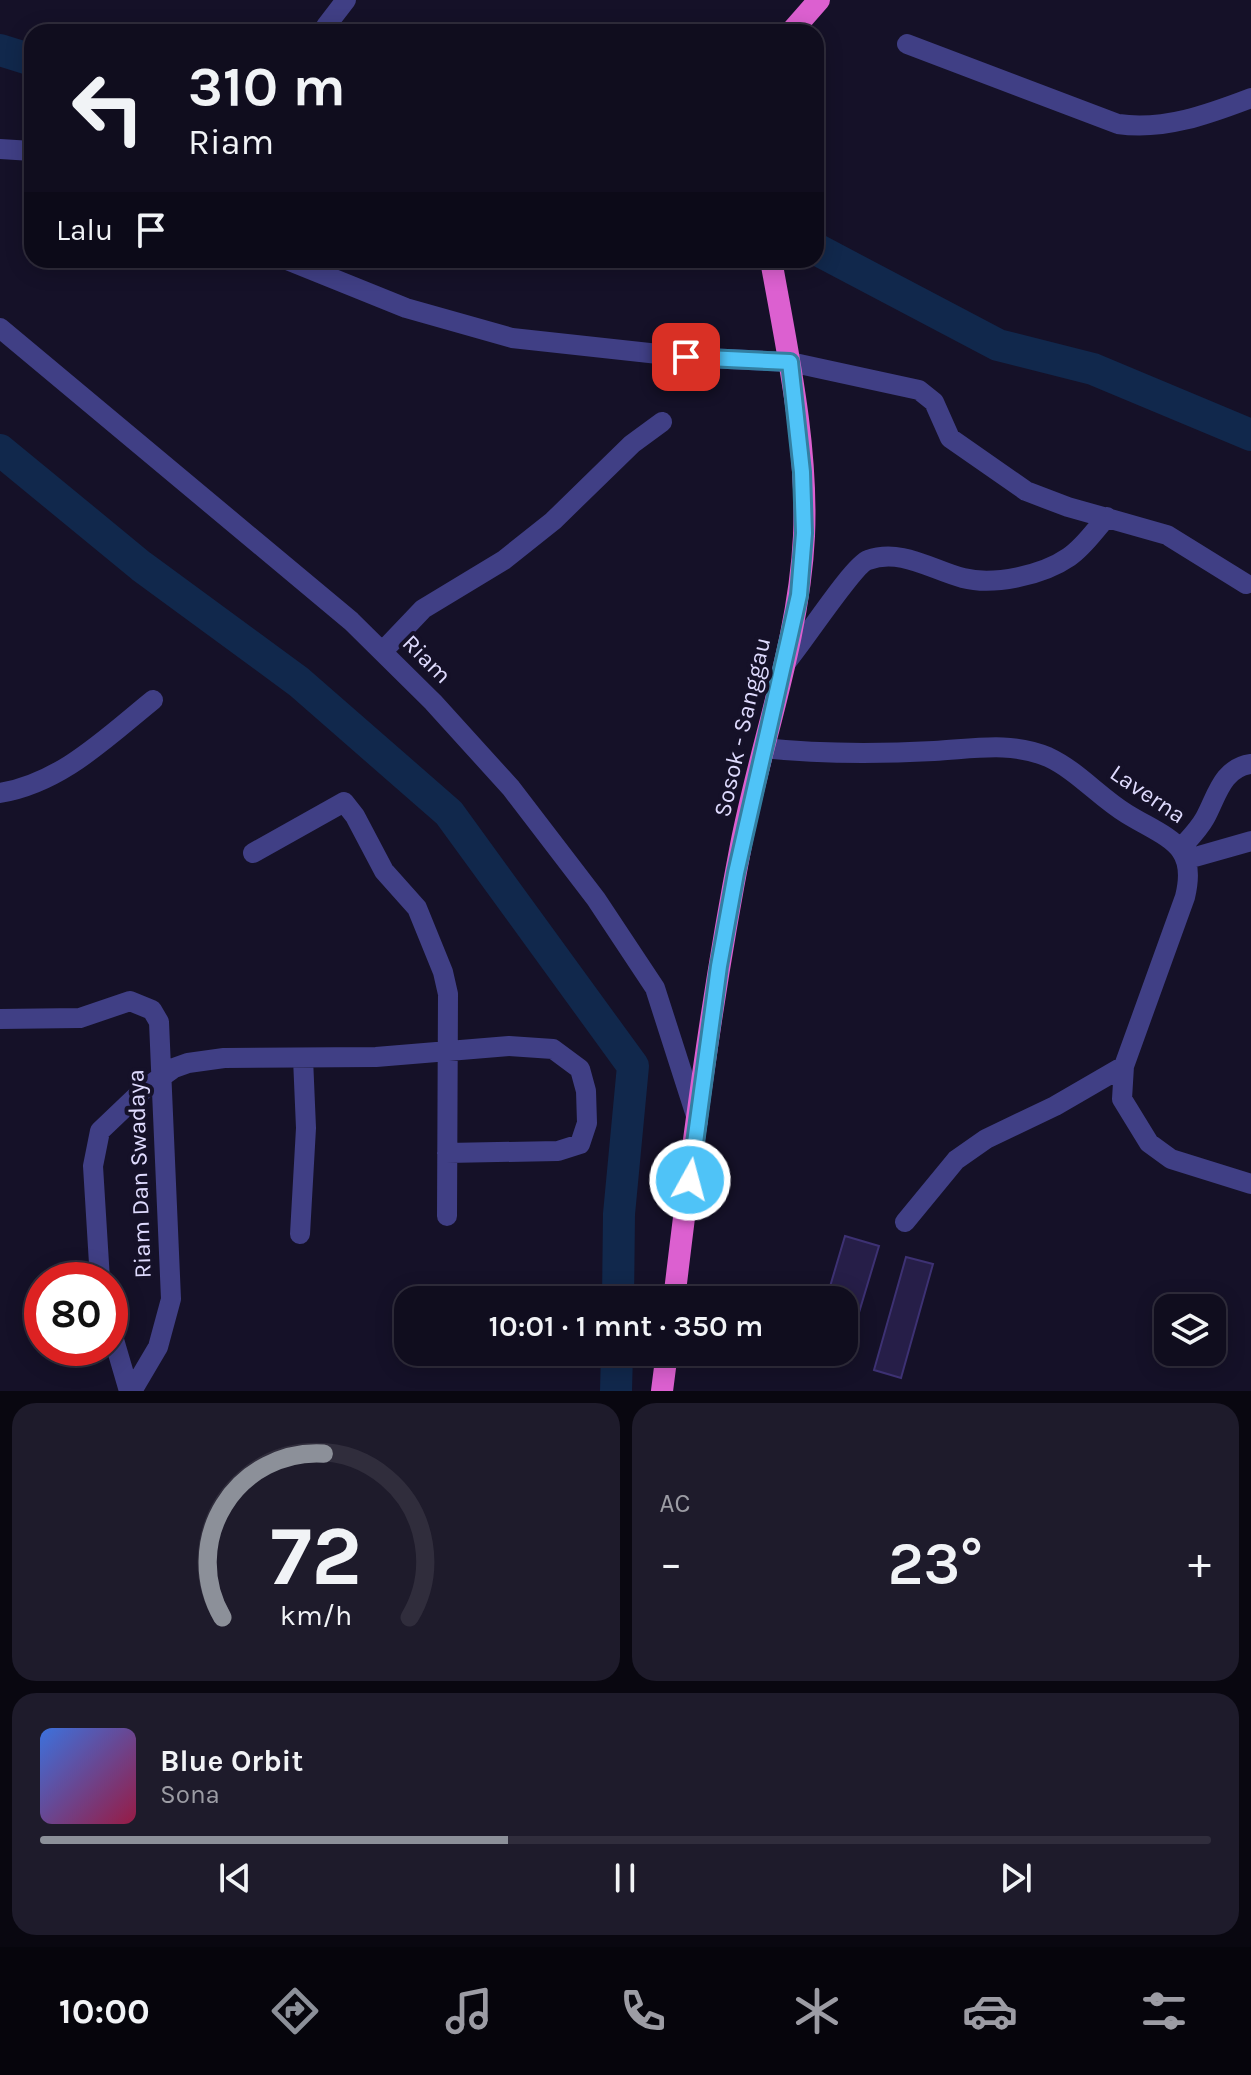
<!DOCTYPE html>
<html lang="id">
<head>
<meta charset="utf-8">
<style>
  :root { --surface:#100d1e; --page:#1e1b2b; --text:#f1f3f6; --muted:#9c9ca4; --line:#302d3c; --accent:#8c9099 }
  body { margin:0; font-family:Karla,sans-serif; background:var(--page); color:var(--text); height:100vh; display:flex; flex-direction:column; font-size:30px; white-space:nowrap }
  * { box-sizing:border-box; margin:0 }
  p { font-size:26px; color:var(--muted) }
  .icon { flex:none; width:44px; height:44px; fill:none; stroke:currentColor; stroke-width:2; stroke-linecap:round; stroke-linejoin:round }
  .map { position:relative; height:1391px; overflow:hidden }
  .drawer { display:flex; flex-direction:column; gap:12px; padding:12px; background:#090710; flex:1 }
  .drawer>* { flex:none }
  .top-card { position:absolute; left:24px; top:24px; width:800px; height:244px; border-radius:24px; box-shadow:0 4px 20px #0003,0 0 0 2px var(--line); background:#100d1e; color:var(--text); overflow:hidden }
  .tools { position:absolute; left:1154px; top:1294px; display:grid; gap:16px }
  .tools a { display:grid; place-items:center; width:72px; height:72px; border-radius:16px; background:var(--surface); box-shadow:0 4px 20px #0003,0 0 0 2px var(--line); font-size:40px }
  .speed { position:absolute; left:24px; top:1262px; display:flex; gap:16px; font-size:40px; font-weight:700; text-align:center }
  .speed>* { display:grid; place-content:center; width:104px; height:104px; border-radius:50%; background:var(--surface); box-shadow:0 4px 20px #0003,0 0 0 2px var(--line); line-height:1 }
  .speed .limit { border:12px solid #d22; background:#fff; color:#111 }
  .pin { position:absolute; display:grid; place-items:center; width:68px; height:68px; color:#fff; margin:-34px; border-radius:16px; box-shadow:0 4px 12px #0006 }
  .me { position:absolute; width:88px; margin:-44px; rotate:7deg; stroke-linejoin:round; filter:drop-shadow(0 0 6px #0008) }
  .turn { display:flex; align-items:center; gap:28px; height:168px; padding:0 32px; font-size:36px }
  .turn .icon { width:104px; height:104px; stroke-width:2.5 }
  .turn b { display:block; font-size:56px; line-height:68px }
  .then { display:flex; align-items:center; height:76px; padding:0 32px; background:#0003; gap:16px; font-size:30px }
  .big { font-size:60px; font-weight:600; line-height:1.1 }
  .drawer .card { flex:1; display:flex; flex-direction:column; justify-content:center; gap:12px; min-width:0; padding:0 28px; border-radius:24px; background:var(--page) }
  .drawer .dial { align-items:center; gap:0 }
  .dial svg { height:208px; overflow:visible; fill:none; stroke:var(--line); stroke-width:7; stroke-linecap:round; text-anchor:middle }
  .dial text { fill:var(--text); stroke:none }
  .song { display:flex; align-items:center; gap:24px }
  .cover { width:96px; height:96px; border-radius:12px; background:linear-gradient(135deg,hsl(220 70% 55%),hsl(340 70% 35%)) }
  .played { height:8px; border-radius:4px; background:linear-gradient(90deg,var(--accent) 40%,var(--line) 40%) }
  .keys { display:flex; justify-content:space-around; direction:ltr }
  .heat { display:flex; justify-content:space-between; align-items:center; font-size:44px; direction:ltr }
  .drawer .tiles { flex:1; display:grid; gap:12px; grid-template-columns:1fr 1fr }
  .card:last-child { grid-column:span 2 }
  .trip { position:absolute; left:394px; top:1286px; width:464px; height:80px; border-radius:24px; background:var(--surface); box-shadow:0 4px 20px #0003,0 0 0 2px var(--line); font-weight:600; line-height:80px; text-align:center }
  .tab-bar { display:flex; height:128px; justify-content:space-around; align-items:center; background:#06050c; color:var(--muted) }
  .tab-bar .icon { width:56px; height:56px }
  .tab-bar .on { color:var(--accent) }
  .tab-bar b { font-size:36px; color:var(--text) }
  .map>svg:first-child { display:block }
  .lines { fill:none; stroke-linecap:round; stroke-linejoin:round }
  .river { stroke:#11284c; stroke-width:32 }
  .building { fill:#261e48; stroke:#3d3173; stroke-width:2 }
  .minor { stroke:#403f85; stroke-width:20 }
  .trunk { stroke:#dc60d0; stroke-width:22 }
  .route-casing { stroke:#337fa1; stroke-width:20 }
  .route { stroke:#4fc3f7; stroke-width:14 }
  .labels { text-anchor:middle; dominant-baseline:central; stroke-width:8; stroke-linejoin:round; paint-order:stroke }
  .street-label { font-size:24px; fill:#dedafd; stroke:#151128 }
</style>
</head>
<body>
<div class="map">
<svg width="1251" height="1391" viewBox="0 0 1251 1391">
  <rect width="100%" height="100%" fill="#151128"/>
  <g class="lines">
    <path class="river" d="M0 50 32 60
      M816 249 998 345 1093 369 1251 435
      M0 450 141 566 299 682 449 813 633 1066 619 1214 618 1300
      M616 1391 617 1352"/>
  </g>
  <path class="building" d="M845 1236 879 1246 848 1349 844 1348V1300H826Z
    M906 1257 933 1264 901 1378 874 1370Z"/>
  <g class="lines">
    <path class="minor" d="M326 26 346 0
      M907 44 1118 124C1163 131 1209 114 1251 98
      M0 149 32 151
      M287 260 406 308 512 338 686 357 790 362 919 390 934 402 950 438 1026 491 1068 507 1167 535 1246 584
      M0 328 351 621 433 702 511 788 596 899 655 988 698 1122
      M383 651 423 609 504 560 553 521 632 444 662 422
      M784 665C801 646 853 565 868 560 901 548 932 570 963 578 994 586 1043 575 1069 557 1084 547 1095 530 1107 517
      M763 748C819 754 878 754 934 751 973 749 1010 741 1048 757 1078 771 1099 797 1127 814 1168 839 1198 844 1185 897L1124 1066 1122 1099 1149 1143 1171 1159 1251 1184
      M0 793C61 783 106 738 153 700
      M1181 848C1189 839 1199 829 1205 818 1217 796 1222 768 1251 764
      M253 853 344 802 355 816 384 871 417 908 443 972 448 994 447 1216
      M1188 859 1251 841
      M0 1019 80 1018 130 1001 152 1010 159 1022 171 1299 158 1347 132 1391
      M905 1222 956 1160 986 1139 1055 1106 1124 1066
      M300 1234 306 1128 303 1058
      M100 1280 93 1166 100 1131 143 1090 174 1068 188 1063 224 1058 376 1057 509 1046 553 1049 580 1069 586 1091 587 1123 580 1144 558 1151 447 1153
      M110 1326 129 1391"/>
    <path class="trunk" d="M791 32 819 0
      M674 1300C692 1148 712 995 741 845 761 742 799 641 804 536 808 444 787 350 771 260
      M662 1391 667 1352"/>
  </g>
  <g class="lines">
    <defs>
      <path id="route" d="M686 357 790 362 802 472 804 533 799 595 736 873 719 966 690 1180"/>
    </defs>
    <use href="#route" class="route-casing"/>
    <use href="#route" class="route"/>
  </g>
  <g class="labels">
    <g class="street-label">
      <text transform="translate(427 659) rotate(45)">Riam</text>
      <text transform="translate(742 727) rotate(-77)">Sosok - Sanggau</text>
      <text transform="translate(1148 794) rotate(34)">Laverna</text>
      <text transform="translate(139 1174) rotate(-92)">Riam Dan Swadaya</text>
    </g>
  </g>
</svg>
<div class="tools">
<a><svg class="icon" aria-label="layers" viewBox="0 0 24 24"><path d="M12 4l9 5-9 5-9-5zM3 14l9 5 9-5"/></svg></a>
</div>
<div class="speed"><div class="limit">80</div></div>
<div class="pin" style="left:686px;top:357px;background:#d93025"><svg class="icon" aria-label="arrive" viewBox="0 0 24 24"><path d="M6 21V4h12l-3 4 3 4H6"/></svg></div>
<svg class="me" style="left:690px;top:1180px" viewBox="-20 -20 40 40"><circle r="17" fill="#4fc3f7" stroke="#fff" stroke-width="3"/><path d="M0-11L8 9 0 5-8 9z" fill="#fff"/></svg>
<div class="trip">10:01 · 1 mnt · 350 m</div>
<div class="top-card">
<div class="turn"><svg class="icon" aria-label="left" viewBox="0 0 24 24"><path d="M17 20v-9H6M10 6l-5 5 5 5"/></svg><div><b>310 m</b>Riam</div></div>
<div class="then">Lalu<svg class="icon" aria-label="arrive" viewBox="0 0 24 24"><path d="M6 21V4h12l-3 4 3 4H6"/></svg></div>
</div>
</div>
<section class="drawer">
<div class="tiles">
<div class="card dial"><svg viewBox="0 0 100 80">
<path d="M14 69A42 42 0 1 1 86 69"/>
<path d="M14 69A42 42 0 0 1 53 6" stroke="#8c9099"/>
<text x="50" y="56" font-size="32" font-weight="700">72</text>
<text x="50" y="72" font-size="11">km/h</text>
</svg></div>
<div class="card"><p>AC</p>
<div class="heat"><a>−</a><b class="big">23°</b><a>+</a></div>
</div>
<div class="card">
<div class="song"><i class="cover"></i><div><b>Blue Orbit</b><p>Sona</p></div></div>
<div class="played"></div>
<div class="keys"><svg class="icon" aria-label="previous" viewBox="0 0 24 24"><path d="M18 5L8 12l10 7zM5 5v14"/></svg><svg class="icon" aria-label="pause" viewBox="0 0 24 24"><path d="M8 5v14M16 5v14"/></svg><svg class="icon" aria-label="next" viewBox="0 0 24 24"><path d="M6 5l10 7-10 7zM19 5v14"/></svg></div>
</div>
</div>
</section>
<nav class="tab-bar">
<b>10:00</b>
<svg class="icon on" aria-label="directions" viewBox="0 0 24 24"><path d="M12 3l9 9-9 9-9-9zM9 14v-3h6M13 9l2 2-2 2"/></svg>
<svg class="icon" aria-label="music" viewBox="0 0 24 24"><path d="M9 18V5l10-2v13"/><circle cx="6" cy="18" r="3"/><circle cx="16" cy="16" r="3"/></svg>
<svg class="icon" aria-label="phone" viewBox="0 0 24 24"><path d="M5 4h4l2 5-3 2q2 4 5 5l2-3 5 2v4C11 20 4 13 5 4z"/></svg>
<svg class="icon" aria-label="climate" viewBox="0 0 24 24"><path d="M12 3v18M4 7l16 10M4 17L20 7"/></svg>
<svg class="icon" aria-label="car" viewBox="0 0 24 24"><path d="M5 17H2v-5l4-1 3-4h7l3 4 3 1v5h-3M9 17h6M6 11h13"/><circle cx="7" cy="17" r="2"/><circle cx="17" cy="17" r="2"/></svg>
<svg class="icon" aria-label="filters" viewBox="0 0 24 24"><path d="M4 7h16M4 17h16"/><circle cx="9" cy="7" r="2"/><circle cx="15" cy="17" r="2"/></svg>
</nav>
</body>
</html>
